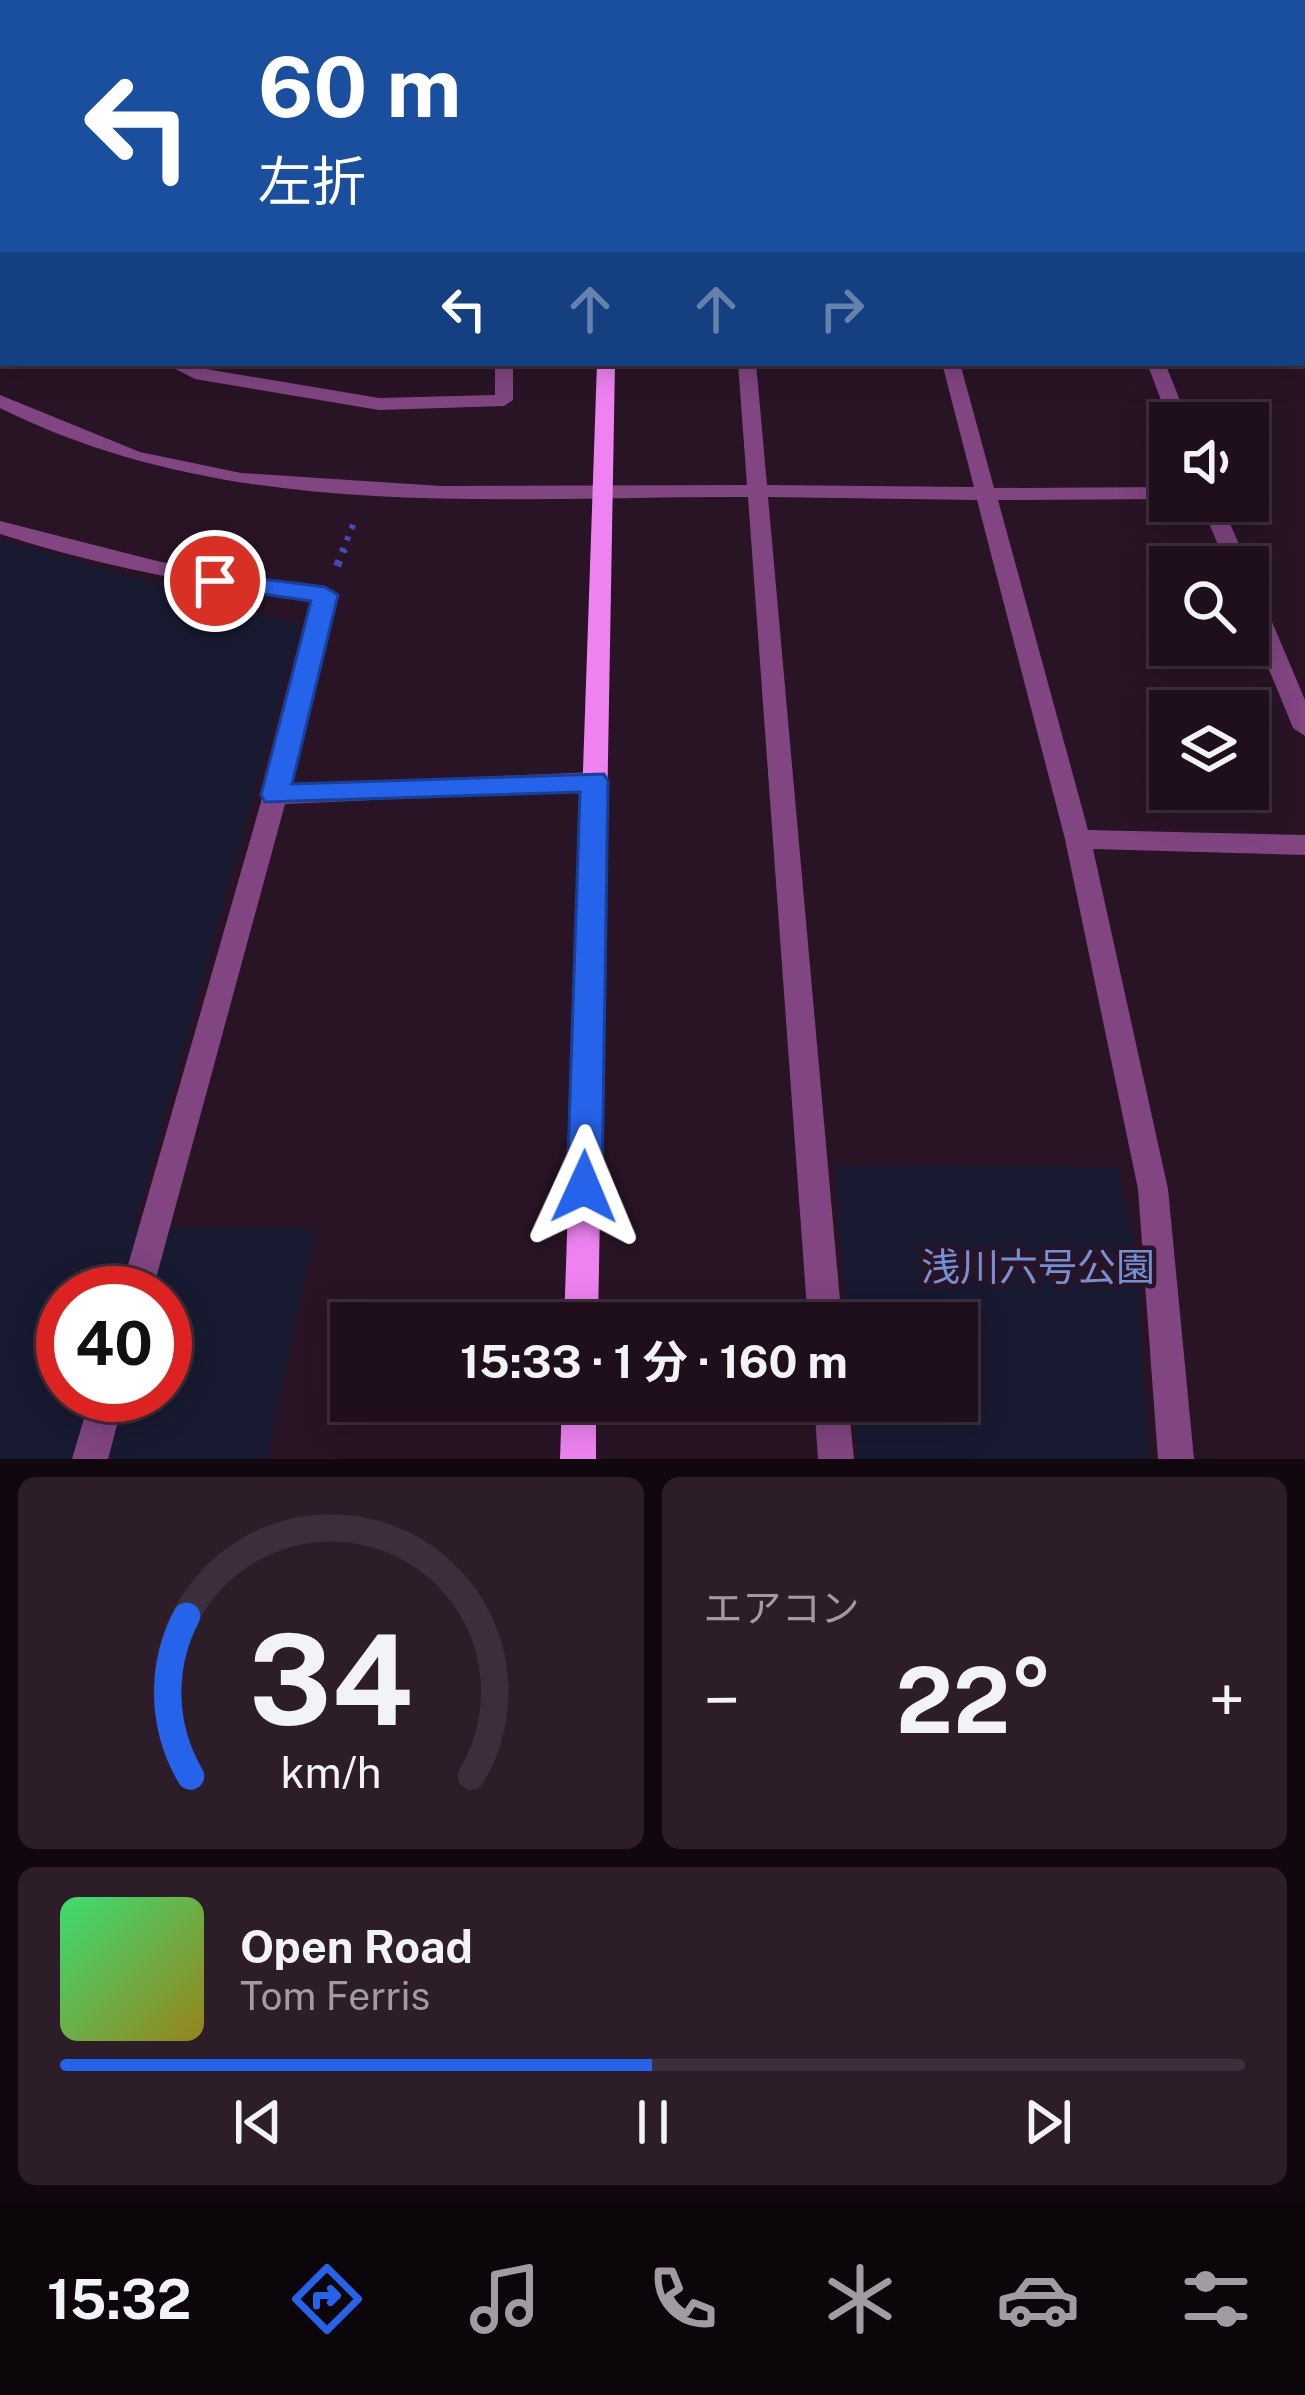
<!DOCTYPE html>
<html lang="ja">
<head>
<meta charset="utf-8">
<style>
  :root { --surface:#1f0f1c; --page:#2c1d29; --text:#f1f3f6; --muted:#a19ca3; --line:#3c2f3b; --accent:#2563eb }
  body { margin:0; font-family:"Public Sans","Noto Sans JP",sans-serif; background:var(--page); color:var(--text); height:100vh; display:flex; flex-direction:column; font-size:45px; white-space:nowrap }
  * { box-sizing:border-box; margin:0 }
  p { font-size:39px; color:var(--muted) }
  .icon { flex:none; width:66px; height:66px; fill:none; stroke:currentColor; stroke-width:2; stroke-linecap:round; stroke-linejoin:round }
  .map { position:relative; height:1459px; overflow:hidden }
  .details { display:flex; flex-direction:column; gap:18px; padding:18px; background:#11080f; flex:1 }
  .details>* { flex:none }
  .banner { position:absolute; left:0px; top:0px; width:1305px; height:366px; box-shadow:0 6px 30px #0003,0 0 0 3px var(--line); background:#1a4fa0; color:#fff; overflow:hidden }
  .tools { position:absolute; left:1149px; top:402px; display:grid; gap:24px }
  .tools a { display:grid; place-items:center; width:120px; height:120px; border-radius:0px; background:var(--surface); box-shadow:0 6px 30px #0003,0 0 0 3px var(--line); font-size:60px }
  .speed { position:absolute; left:36px; top:1266px; display:flex; gap:24px; font-size:60px; font-weight:700; text-align:center }
  .speed>* { display:grid; place-content:center; width:156px; height:156px; border-radius:50%; background:var(--surface); box-shadow:0 6px 30px #0003,0 0 0 3px var(--line); line-height:1 }
  .speed .limit { border:18px solid #d22; background:#fff; color:#111 }
  .pin { position:absolute; display:grid; place-items:center; width:102px; height:102px; color:#fff; margin:-51px; border:6px solid #fff; border-radius:50%; box-shadow:0 3px 12px #0007 }
  .me { position:absolute; width:132px; margin:-66px; rotate:1deg; stroke-linejoin:round; filter:drop-shadow(0 0 9px #0008) }
  .turn { display:flex; align-items:center; gap:42px; height:252px; padding:0 60px; font-size:54px }
  .turn .icon { width:156px; height:156px; stroke-width:2.5 }
  .turn b { display:block; font-size:84px; line-height:102px }
  .lanes { display:flex; align-items:center; height:114px; padding:0 60px; background:#0003; justify-content:center; gap:60px; direction:ltr }
  .lanes .off { opacity:.35 }
  .big { font-size:90px; font-weight:700; line-height:1.1 }
  .details .widget { flex:1; display:flex; flex-direction:column; justify-content:center; gap:18px; min-width:0; padding:0 42px; border-radius:18px; background:var(--page) }
  .details .dial { align-items:center; gap:0 }
  .dial svg { height:312px; overflow:visible; fill:none; stroke:var(--line); stroke-width:7; stroke-linecap:round; text-anchor:middle }
  .dial text { fill:var(--text); stroke:none }
  .song { display:flex; align-items:center; gap:36px }
  .cover { width:144px; height:144px; border-radius:18px; background:linear-gradient(135deg,hsl(140 70% 55%),hsl(50 70% 35%)) }
  .played { height:12px; border-radius:6px; background:linear-gradient(90deg,var(--accent) 50%,var(--line) 50%) }
  .keys { display:flex; justify-content:space-around; direction:ltr }
  .heat { display:flex; justify-content:space-between; align-items:center; font-size:66px; direction:ltr }
  .details .tiles { flex:1; display:grid; gap:18px; grid-template-columns:1fr 1fr }
  .widget:last-child { grid-column:span 2 }
  .trip { position:absolute; left:330px; top:1302px; width:648px; height:120px; border-radius:0px; background:var(--surface); box-shadow:0 6px 30px #0003,0 0 0 3px var(--line); font-weight:700; line-height:120px; text-align:center }
  .tab-bar { display:flex; height:192px; justify-content:space-around; align-items:center; background:#0c060b; color:var(--muted) }
  .tab-bar .icon { width:84px; height:84px }
  .tab-bar .selected { color:var(--accent) }
  .tab-bar b { font-size:54px; color:var(--text) }
  .map>svg:first-child { display:block }
  .green { fill:#181a32; fill-rule:evenodd }
  .lines { fill:none; stroke-linecap:round; stroke-linejoin:round }
  .path-far1 { stroke:#404caf; stroke-width:6; stroke-dasharray:4.5 8; stroke-linecap:butt }
  .path { stroke:#404caf; stroke-width:8; stroke-dasharray:6 9; stroke-linecap:butt }
  .street { fill:#814582; fill-rule:evenodd }
  .secondary { fill:#ed82f0; fill-rule:evenodd }
  .route { fill:#2563eb; stroke:#184099; stroke-width:3 }
  .labels { text-anchor:middle; dominant-baseline:central; stroke-width:9; stroke-linejoin:round; paint-order:stroke }
  .near-park-label { font-size:39px; fill:#7390d4; stroke:#291426 }
</style>
</head>
<body>
<div class="map">
<svg width="1305" height="1459" viewBox="0 0 1305 1459">
  <rect width="100%" height="100%" fill="#291426"/>
  <path class="green" d="M0 539 300 625 134 1228H315L267 1459H0ZM63 1293H165V1395H63Z
    M835 1166 1117 1167 1136 1251 1149 1459H858L853 1401H957V1323H847Z"/>
  <g class="lines">
    <path class="path-far1" d="M342 552 356 518"/>
    <path class="path" d="M337 566 344 549"/>
    <path class="street" d="M149 0H167L169 3H151Z
      M285 0H303L305 3H287Z
      M1155 0H1167V3H1155Z
      M1302 22H1305V30H1302Z
      M0 45 3 46V54L0 53Z
      M0 146 3 147V158L0 157Z
      M1302 187 1305 188V200L1302 199Z
      M3 215V225L0 226V216Z
      M0 280 3 281V292L0 291Z
      M164 363H188L200 368 379 398 495 395V363H513V400L504 406 379 410 195 379Z
      M738 363H756L767 485 974 487 942 363H960L994 488 1170 487V499L998 500 1088 830 1305 835V855L1093 849 1168 1189 1194 1459H1158L1138 1189 1065 839 977 500 768 497 842 1323H808L748 497C495 496 233 524 0 408V395L140 452 241 473 441 486 747 485Z
      M1147 363H1165L1189 423 1170 424Z
      M1200 501H1220L1249 567 1248 568 1227 567Z
      M0 521 161 562 333 590 336 595 290 785 594 772 603 775 606 781 603 787 594 790 285 804 152 1293H120L263 795 313 600C206 586 102 567 0 534Z
      M1248 584 1259 591 1305 700V736L1293 728 1248 618Z
      M91 1395H125L108 1459H72Z
      M814 1401H848L854 1459H818Z"/>
    <path class="secondary" d="M486 0H502L504 3H488Z
      M597 363H615L598 1323H564Z
      M562 1401H596V1459H560Z"/>
  </g>
  <path class="route" d="M215 573 325 587 338 595 292 784 604 774 608 781 602 1187 597 1199 584 1203 572 1199 567 1187 580 792 265 802 261 795 311 601 207 586 203 581Z"/>
  <g class="labels">
    <g class="near-park-label">
      <text x="1038" y="1267">浅川六号公園</text>
    </g>
  </g>
</svg>
<div class="tools">
<a><svg class="icon" aria-label="sound" viewBox="0 0 24 24"><path d="M4 9h4l5-4v14l-5-4H4zM17 9q2 3 0 6"/></svg></a>
<a><svg class="icon" aria-label="search" viewBox="0 0 24 24"><circle cx="10" cy="10" r="6"/><path d="M15 15l6 6"/></svg></a>
<a><svg class="icon" aria-label="layers" viewBox="0 0 24 24"><path d="M12 4l9 5-9 5-9-5zM3 14l9 5 9-5"/></svg></a>
</div>
<div class="speed"><div class="limit">40</div></div>
<div class="pin" style="left:215px;top:581px;background:#d93025"><svg class="icon" aria-label="arrive" viewBox="0 0 24 24"><path d="M6 21V4h12l-3 4 3 4H6"/></svg></div>
<svg class="me" style="left:584px;top:1187px" viewBox="-20 -20 40 40"><path d="M0-17L14 15 0 8-14 15z" fill="#2563eb" stroke="#fff" stroke-width="4"/></svg>
<div class="trip">15:33 · 1 分 · 160 m</div>
<div class="banner">
<div class="turn"><svg class="icon" aria-label="left" viewBox="0 0 24 24"><path d="M17 20v-9H6M10 6l-5 5 5 5"/></svg><div><b>60 m</b>左折</div></div>
<div class="lanes"><svg class="icon" aria-label="left" viewBox="0 0 24 24"><path d="M17 20v-9H6M10 6l-5 5 5 5"/></svg><svg class="icon off" aria-label="ahead" viewBox="0 0 24 24"><path d="M12 20V5M6 11l6-6 6 6"/></svg><svg class="icon off" aria-label="ahead" viewBox="0 0 24 24"><path d="M12 20V5M6 11l6-6 6 6"/></svg><svg class="icon off" aria-label="right" viewBox="0 0 24 24"><path d="M7 20v-9h11M14 6l5 5-5 5"/></svg></div>
</div>
</div>
<section class="details">
<div class="tiles">
<div class="widget dial"><svg viewBox="0 0 100 80">
<path d="M14 69A42 42 0 1 1 86 69"/>
<path d="M14 69A42 42 0 0 1 13 28" stroke="#2563eb"/>
<text x="50" y="56" font-size="32" font-weight="700">34</text>
<text x="50" y="72" font-size="11">km/h</text>
</svg></div>
<div class="widget"><p>エアコン</p>
<div class="heat"><a>−</a><b class="big">22°</b><a>+</a></div>
</div>
<div class="widget">
<div class="song"><i class="cover"></i><div><b>Open Road</b><p>Tom Ferris</p></div></div>
<div class="played"></div>
<div class="keys"><svg class="icon" aria-label="previous" viewBox="0 0 24 24"><path d="M18 5L8 12l10 7zM5 5v14"/></svg><svg class="icon" aria-label="pause" viewBox="0 0 24 24"><path d="M8 5v14M16 5v14"/></svg><svg class="icon" aria-label="next" viewBox="0 0 24 24"><path d="M6 5l10 7-10 7zM19 5v14"/></svg></div>
</div>
</div>
</section>
<nav class="tab-bar">
<b>15:32</b>
<svg class="icon selected" aria-label="directions" viewBox="0 0 24 24"><path d="M12 3l9 9-9 9-9-9zM9 14v-3h6M13 9l2 2-2 2"/></svg>
<svg class="icon" aria-label="music" viewBox="0 0 24 24"><path d="M9 18V5l10-2v13"/><circle cx="6" cy="18" r="3"/><circle cx="16" cy="16" r="3"/></svg>
<svg class="icon" aria-label="phone" viewBox="0 0 24 24"><path d="M5 4h4l2 5-3 2q2 4 5 5l2-3 5 2v4C11 20 4 13 5 4z"/></svg>
<svg class="icon" aria-label="climate" viewBox="0 0 24 24"><path d="M12 3v18M4 7l16 10M4 17L20 7"/></svg>
<svg class="icon" aria-label="car" viewBox="0 0 24 24"><path d="M5 17H2v-5l4-1 3-4h7l3 4 3 1v5h-3M9 17h6M6 11h13"/><circle cx="7" cy="17" r="2"/><circle cx="17" cy="17" r="2"/></svg>
<svg class="icon" aria-label="filters" viewBox="0 0 24 24"><path d="M4 7h16M4 17h16"/><circle cx="9" cy="7" r="2"/><circle cx="15" cy="17" r="2"/></svg>
</nav>
</body>
</html>
